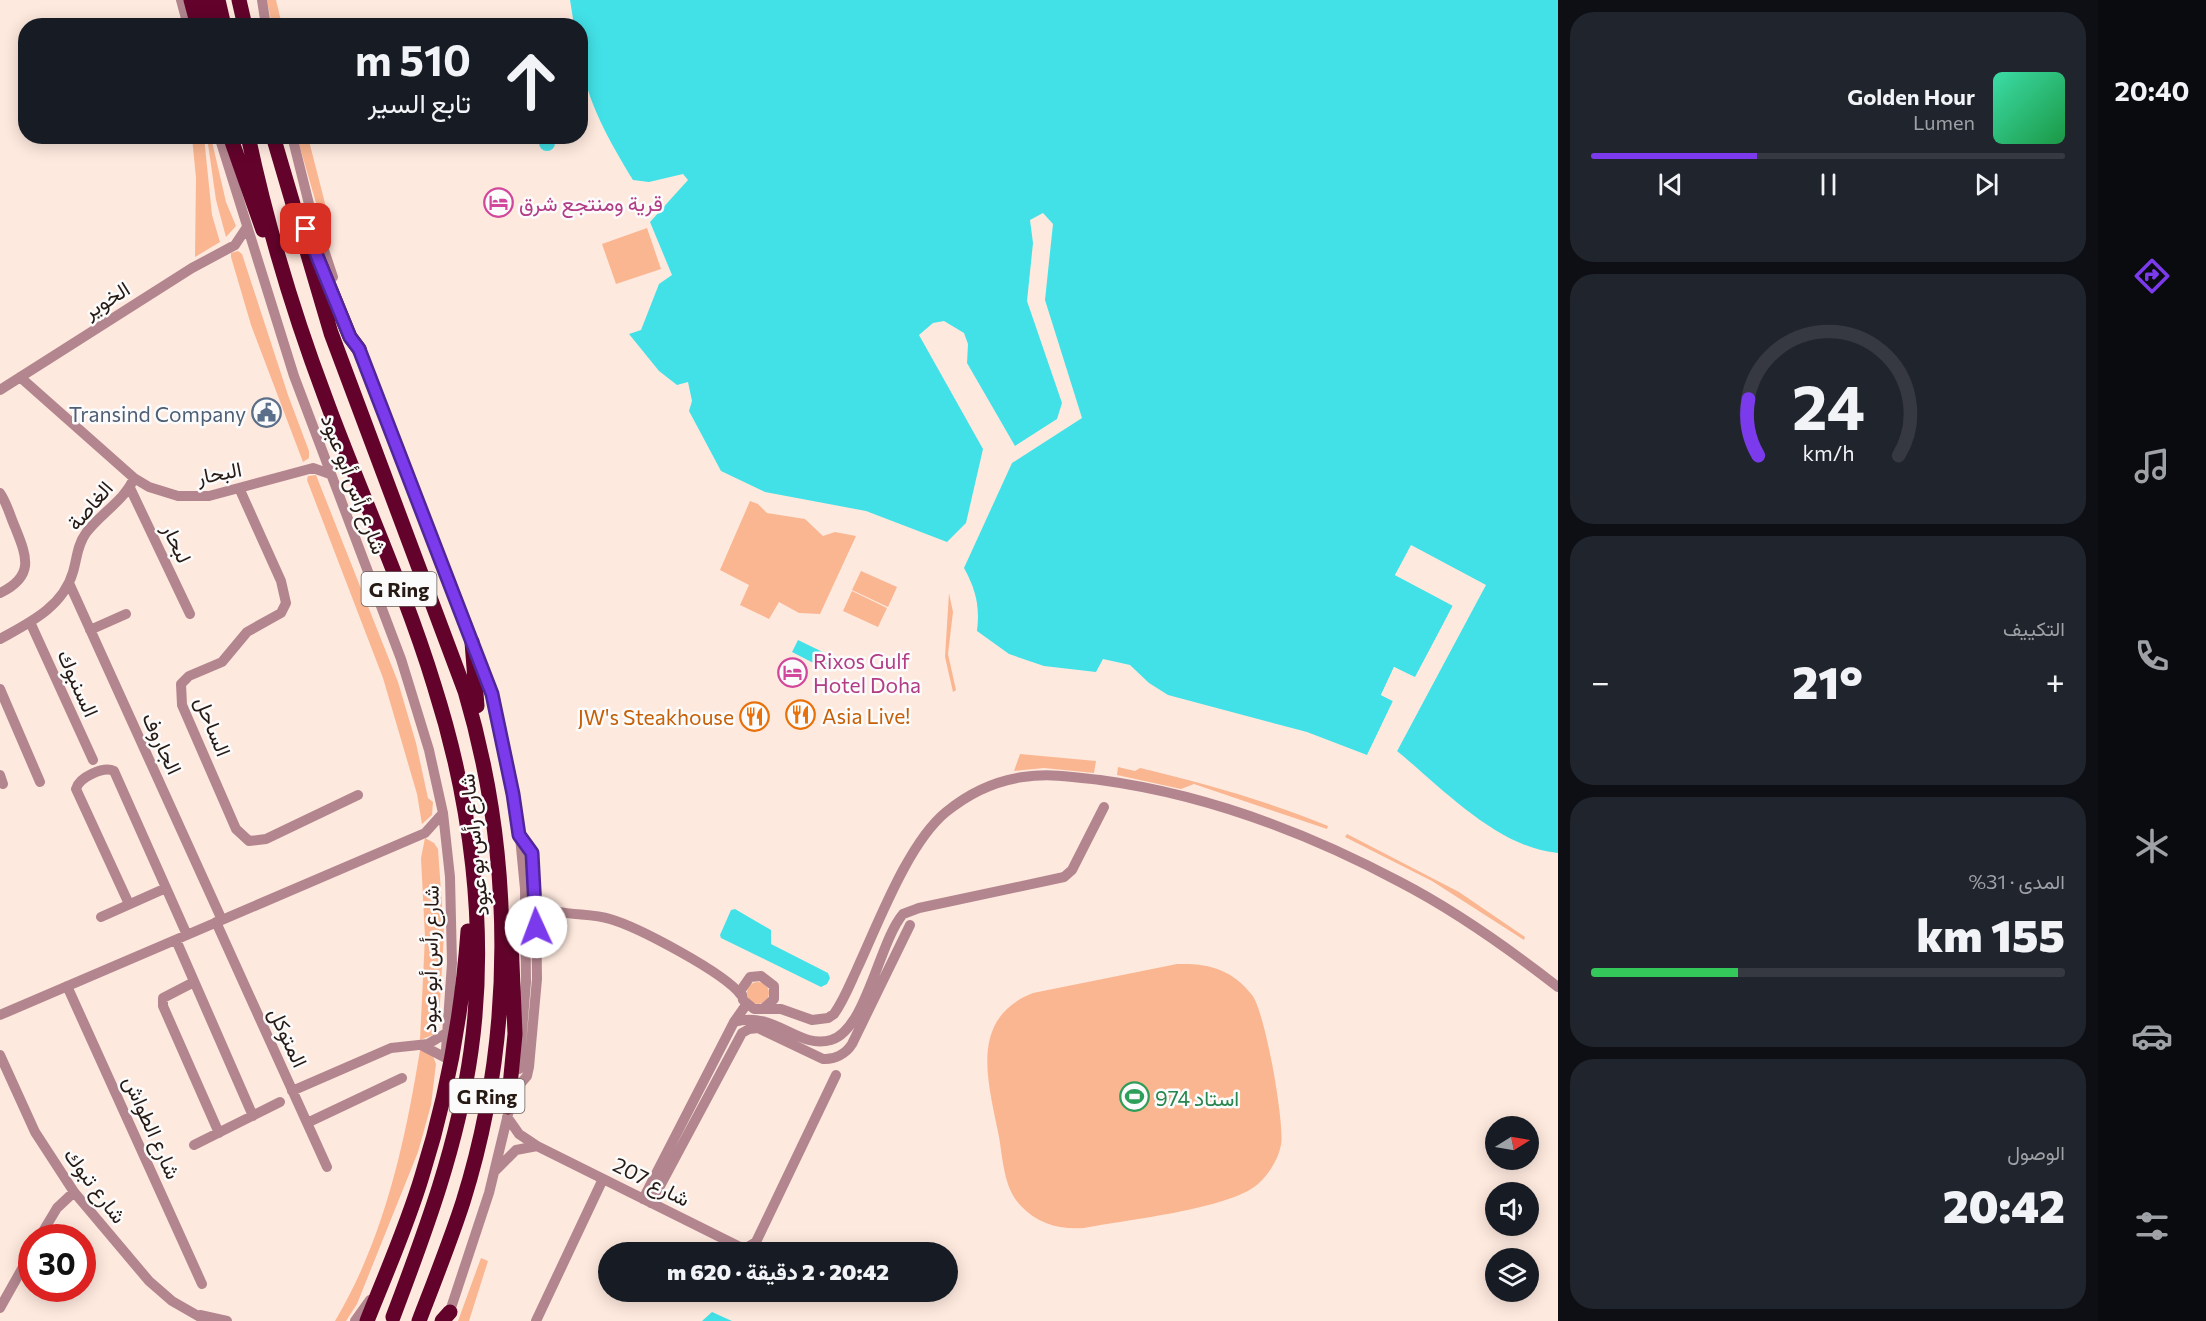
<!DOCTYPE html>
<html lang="ar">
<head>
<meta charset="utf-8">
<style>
  :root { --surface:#171b24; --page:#20242c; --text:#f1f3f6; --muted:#9ea1a6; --line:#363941; --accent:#7c3aed }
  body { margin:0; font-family:Commissioner,Vazirmatn,sans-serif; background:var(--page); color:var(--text); direction:rtl; height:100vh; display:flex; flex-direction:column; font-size:22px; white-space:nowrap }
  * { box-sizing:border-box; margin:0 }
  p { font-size:20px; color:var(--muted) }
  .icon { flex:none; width:33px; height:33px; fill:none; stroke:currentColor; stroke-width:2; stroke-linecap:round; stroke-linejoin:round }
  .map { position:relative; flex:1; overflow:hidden; direction:ltr }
  .drawer { display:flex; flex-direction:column; gap:12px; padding:12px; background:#0d0f14; width:540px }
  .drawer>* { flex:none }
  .top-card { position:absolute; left:18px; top:18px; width:570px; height:126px; border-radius:24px; box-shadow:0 3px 15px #0003; direction:rtl; background:#171b24; color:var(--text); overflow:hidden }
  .needle { width:39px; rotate:79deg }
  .tools { position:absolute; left:1485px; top:1116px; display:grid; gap:12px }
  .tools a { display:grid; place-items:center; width:54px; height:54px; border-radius:50%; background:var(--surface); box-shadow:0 3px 15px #0003; font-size:30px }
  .speed { position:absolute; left:18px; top:1224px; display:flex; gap:12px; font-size:30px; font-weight:700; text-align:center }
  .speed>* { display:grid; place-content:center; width:78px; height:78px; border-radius:50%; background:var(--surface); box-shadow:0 3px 15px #0003; line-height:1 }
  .speed .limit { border:9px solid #d22; background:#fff; color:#111 }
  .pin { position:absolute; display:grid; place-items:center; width:51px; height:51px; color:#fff; margin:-26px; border-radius:12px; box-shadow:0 3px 9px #0006 }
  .me { position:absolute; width:66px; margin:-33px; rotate:358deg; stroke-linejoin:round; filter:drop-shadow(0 0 4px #0008) }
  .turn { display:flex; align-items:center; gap:21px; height:126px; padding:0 18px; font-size:27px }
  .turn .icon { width:78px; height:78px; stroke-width:2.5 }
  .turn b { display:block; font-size:42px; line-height:51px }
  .big { font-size:45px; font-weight:800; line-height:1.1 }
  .drawer .card { flex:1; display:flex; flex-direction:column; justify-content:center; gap:9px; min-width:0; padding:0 21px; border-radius:24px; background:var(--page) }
  .drawer .dial { align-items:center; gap:0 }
  .dial svg { height:156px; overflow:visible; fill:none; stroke:var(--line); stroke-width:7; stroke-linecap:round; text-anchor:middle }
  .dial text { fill:var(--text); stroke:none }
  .song { display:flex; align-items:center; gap:18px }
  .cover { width:72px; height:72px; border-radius:9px; background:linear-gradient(135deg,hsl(160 70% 55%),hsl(140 70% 35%)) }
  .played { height:6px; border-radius:3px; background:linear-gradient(90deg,var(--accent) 35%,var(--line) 35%) }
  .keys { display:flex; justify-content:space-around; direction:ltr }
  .heat { display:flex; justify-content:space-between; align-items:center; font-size:33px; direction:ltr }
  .charge { height:9px; border-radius:4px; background:linear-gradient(90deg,#34c759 31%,var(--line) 0) }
  .trip { position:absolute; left:598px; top:1242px; width:360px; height:60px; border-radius:30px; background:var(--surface); box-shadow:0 3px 15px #0003; font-weight:800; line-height:60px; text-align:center; direction:rtl }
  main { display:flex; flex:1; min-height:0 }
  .tabs { display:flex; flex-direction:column; width:108px; justify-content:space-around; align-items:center; background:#090b0e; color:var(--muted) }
  .tabs .icon { width:42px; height:42px }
  .tabs .current { color:var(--accent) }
  .tabs b { font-size:27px; color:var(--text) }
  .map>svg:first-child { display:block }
  .green { fill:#fab691 }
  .water { fill:#42e1e7 }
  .pier { fill:#fee9de }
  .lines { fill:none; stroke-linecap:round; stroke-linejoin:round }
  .minor { stroke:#b3868f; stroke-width:10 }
  .highway { stroke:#63032b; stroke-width:15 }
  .route-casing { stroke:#51269a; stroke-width:15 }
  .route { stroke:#7c3aed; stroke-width:10 }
  .labels { text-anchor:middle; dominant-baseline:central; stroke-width:5; stroke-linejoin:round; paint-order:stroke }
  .shield { fill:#fbfbfb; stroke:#675e59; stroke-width:1.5 }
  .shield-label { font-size:20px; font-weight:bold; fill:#271a14 }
  .hotel-label { font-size:21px; fill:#b23c85; stroke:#fbfbfb; text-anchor:start }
  .street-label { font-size:21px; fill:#271a14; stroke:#fbfbfb }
  .service-label { font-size:21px; fill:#4e5e75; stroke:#fbfbfb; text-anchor:end }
  .food-label { font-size:21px; fill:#c56008; stroke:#fbfbfb; text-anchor:start }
  .leisure-label { font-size:21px; fill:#27864d; stroke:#fbfbfb; text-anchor:start }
</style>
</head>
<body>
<main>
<nav class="tabs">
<b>20:40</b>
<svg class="icon current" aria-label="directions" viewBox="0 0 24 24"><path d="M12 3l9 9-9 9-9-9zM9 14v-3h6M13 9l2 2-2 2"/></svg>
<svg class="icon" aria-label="music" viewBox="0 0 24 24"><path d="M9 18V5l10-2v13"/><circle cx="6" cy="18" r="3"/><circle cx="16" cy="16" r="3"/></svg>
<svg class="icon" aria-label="phone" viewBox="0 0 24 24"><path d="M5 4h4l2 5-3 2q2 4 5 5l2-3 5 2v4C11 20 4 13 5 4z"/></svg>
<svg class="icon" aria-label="climate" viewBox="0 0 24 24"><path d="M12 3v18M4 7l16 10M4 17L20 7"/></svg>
<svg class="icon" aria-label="car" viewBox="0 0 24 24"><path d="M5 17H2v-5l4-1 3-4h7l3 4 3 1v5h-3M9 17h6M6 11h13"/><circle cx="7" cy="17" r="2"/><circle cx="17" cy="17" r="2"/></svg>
<svg class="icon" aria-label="filters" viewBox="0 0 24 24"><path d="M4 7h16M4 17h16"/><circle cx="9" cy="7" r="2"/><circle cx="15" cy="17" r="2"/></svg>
</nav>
<section class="drawer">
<div class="card">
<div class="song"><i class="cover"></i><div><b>Golden Hour</b><p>Lumen</p></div></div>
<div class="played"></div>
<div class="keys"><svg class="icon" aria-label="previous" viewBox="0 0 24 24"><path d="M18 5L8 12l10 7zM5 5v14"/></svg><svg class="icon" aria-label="pause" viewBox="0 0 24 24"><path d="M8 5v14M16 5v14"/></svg><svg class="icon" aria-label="next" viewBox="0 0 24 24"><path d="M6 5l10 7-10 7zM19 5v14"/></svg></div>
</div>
<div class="card dial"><svg viewBox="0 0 100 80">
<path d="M14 69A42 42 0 1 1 86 69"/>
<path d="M14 69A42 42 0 0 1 9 40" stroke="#7c3aed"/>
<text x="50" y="56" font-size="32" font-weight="700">24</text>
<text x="50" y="72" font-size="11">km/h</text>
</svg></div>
<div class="card"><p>التكييف</p>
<div class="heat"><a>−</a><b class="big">21°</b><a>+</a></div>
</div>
<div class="card"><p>المدى · 31%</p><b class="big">155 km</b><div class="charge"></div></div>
<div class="card"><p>الوصول</p><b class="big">20:42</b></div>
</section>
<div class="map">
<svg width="1558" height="1321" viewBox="0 0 1558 1321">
  <rect width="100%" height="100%" fill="#fee9de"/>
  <path class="green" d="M267 0H276L282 25H272Z
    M192 137H204L212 215 220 242 195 257 196 178Z
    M207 137H211L226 202 236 226 226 237 216 200Z
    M297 137H308L328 215 329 248Z
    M647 228 661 269 616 284 602 244Z
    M238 251 242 254 288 395 309 451V458L303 462 251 325 231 257V253Z
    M316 475 398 682 416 743 428 798 433 802 432 815 422 824 417 794 383 678 307 480 308 476Z
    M750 501 758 504 767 513 805 519 823 536 835 532 856 536 820 614 799 613 779 602 769 619 740 605 749 585 720 570Z
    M861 571 897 587 888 607 852 590Z
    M852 591 887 608 878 627 843 611Z
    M949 593 953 612 948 654 956 690 953 692 945 657Z
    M1020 754 1096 761 1094 773 1044 768 1014 771Z
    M1118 767 1135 771 1140 768C1204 783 1267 801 1328 826L1327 829 1194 784 1181 789 1117 775Z
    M1347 834 1459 892 1525 937 1524 940 1432 881 1345 837Z
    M425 838 434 843 438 849 444 934 439 1019 435 1024V1034L420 1040 425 937 421 858Z
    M1177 964C1208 963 1232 969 1252 995 1265 1011 1285 1124 1281 1145 1278 1160 1269 1174 1258 1184 1230 1209 1125 1220 1084 1228 1060 1230 1038 1224 1021 1206 1004 1189 1003 1160 999 1137 989 1084 967 1019 1033 993Z
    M747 993a11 11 0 1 1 22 0a11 11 0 1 1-22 0Z
    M420 1050 433 1056 436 1064 431 1105 418 1152 357 1304 346 1321H335C384 1239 405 1143 420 1050Z
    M481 1258 488 1261 469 1321H458Z"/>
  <path class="water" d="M570 0H1558V853C1498 848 1442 788 1397 751L1485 585 1412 546 1395 575 1453 605 1415 678 1394 667 1381 695 1393 701 1367 755 1307 732 1168 695 1149 683 1130 665 1103 659 1096 672 1044 666 1009 654 977 631C980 606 976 590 964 568L1012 463 1082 418 1045 300 1053 224 1043 213 1030 220 1033 243 1027 301 1062 403 1057 419 1015 446 967 363 968 344 964 333 944 321 933 323 919 335 983 449 966 523 947 542 866 511 765 492 721 471 689 411 692 401 688 382 677 385 659 371 629 334 641 330 659 284 672 275 650 222 688 180 683 174 649 182 633 180C611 144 586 101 581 59 579 48 581 36 580 26L574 25Z
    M539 143a8 8 0 1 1 16 0a8 8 0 1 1-16 0Z
    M798 640 835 658 829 671 792 652Z
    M735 909 771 930V944L828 973 830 978 827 984 821 987 721 938 720 935 731 910Z
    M712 1312 732 1321H702Z"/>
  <path class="pier" d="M1411 545 1486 585 1397 751 1394 752 1482 586 1413 549 1399 574 1456 606 1417 680 1395 671 1385 694 1395 702 1366 758 1393 701 1381 695 1394 667 1415 677 1453 606 1395 575Z"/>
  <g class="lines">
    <path class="minor" d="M181 0 188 26
      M262 0 266 26
      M219 136 294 376 401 659 429 750 443 813 450 877 452 963 446 1050
      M292 136 310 208 333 277
      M357 343 492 694 518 816 525 889 526 982 519 1069
      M20 377 134 478 149 487 178 496H209L313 468 330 474
      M0 390 192 268 235 245 247 227
      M130 488 190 614
      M240 490 281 581 286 603 281 613 247 632 222 662 189 676 181 684 182 705 236 829 249 841 266 839 358 795
      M0 493C7 503 10 516 15 527 27 557 35 576 0 593
      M69 583 222 920
      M30 622 93 760
      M90 630 126 614
      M0 639C29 623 63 607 73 572 77 559 77 545 86 533 100 514 125 500 134 478
      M0 689 40 782
      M0 775 3 784
      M536 900C556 919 585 911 610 919 638 927 725 973 741 995
      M129 904 76 789C79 777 104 766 114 771L187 935
      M101 917 166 888
      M216 922 327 1167
      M176 940 253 1116
      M194 982 163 998V1006L219 1133
      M67 986 202 1284
      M763 1009 774 999V986L761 976 750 977 741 990 743 1000 754 1009H781L812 1020 828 1018 834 1014C844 1000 850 984 857 969 878 924 908 843 946 812 968 794 995 781 1023 777 1049 773 1075 777 1100 780 1204 794 1308 833 1400 882 1456 911 1508 948 1558 987
      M0 1015 425 833 443 813
      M734 1022C775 1010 798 1050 831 1040 866 1030 879 942 903 914L919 908 1064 877 1072 870 1104 807
      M421 1045 446 1058
      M0 1055 35 1132 74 1192 149 1281 172 1301 207 1321
      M515 1090 527 1076 529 1067 537 979 536 900 532 853 519 835
      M292 1091 391 1048 428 1044 448 1032
      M507 1117 519 1134 537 1146 738 1246 746 1248 756 1242 836 1075
      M307 1123 402 1078
      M194 1145 280 1102
      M496 1170 516 1150 537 1146
      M643 1199 734 1022 746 1005
      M651 1203 742 1033 749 1029 758 1028 823 1059C834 1060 846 1054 852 1044L910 925
      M39 1238 57 1208 74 1192
      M0 1308 32 1251
      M200 1315 227 1321
      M448 1317 489 1193 511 1102
      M355 1321 370 1300
      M536 1321 603 1179"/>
    <path class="highway" d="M191 0 198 26
      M203 0 210 26
      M218 0 224 26
      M239 0 245 26
      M230 136 263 230
      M248 136C267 225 293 312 325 397 360 493 404 587 434 685 471 801 488 930 471 1051 458 1144 426 1230 393 1317
      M273 136 331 333 465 691C514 857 515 1036 463 1202 450 1242 434 1282 419 1321
      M316 254 350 337 359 349
      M472 642 477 706
      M508 1107 515 1034 511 940
      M367 1321C386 1273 407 1226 422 1176 447 1097 462 1014 468 931
      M442 1321 450 1312"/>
  </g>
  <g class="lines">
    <defs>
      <path id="route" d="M306 229 350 337 359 349 492 694 513 794 519 835 532 853 536 927"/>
    </defs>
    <use href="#route" class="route-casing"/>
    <use href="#route" class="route"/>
  </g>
  <defs>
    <symbol id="hotel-ring" viewBox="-11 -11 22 22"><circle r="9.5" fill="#fbfbfb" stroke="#d1479c" stroke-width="1.5"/><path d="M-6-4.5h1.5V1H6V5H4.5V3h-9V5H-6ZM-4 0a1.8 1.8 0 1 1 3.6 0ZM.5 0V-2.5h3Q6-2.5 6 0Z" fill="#d1479c"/></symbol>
    <symbol id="civic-ring" viewBox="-11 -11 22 22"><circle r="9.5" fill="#fbfbfb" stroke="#5c6f8a" stroke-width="1.5"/><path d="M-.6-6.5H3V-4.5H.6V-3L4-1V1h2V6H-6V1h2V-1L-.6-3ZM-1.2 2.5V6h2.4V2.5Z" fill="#5c6f8a"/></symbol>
    <symbol id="restaurant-ring" viewBox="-11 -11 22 22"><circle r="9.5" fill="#fbfbfb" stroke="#e8710a" stroke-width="1.5"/><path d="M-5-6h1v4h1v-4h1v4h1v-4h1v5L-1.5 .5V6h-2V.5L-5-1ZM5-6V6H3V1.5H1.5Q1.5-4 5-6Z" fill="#e8710a"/></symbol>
    <symbol id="stadium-ring" viewBox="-11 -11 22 22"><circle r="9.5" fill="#fbfbfb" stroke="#2e9e5b" stroke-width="1.5"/><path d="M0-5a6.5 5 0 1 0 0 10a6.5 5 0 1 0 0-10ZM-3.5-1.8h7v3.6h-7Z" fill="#2e9e5b"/></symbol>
  </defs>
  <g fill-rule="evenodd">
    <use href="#hotel-ring" x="482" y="186" width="33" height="33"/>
    <use href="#civic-ring" x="250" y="396" width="33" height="33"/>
    <use href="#hotel-ring" x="776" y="656" width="33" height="33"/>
    <use href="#restaurant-ring" x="784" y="698" width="33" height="33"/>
    <use href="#restaurant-ring" x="738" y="700" width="33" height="33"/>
    <use href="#stadium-ring" x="1118" y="1080" width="33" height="33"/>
  </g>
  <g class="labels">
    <g class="shield">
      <rect x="361.5" y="572" width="75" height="34" rx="4.5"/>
      <rect x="449.5" y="1079" width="75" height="34" rx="4.5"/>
    </g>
    <g class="shield-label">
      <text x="399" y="589">G Ring</text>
      <text x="487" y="1096">G Ring</text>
    </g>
    <g class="hotel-label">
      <text x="519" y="202">قرية ومنتجع شرق</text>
      <text x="813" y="660">Rixos Gulf<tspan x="813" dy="24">Hotel Doha</tspan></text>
    </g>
    <g class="street-label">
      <text transform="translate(106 299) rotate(-32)">الخوير</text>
      <text transform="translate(219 472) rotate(-11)">البحار</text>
      <text transform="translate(355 484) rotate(69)">شارع رأس أبو عبود</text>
      <text transform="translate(89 505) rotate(-49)">الغاصة</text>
      <text transform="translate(178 543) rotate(65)">لبحار</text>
      <text transform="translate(79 683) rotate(66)">السنبوك</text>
      <text transform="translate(214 726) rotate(68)">الساحل</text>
      <text transform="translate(163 743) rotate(65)">الجاروف</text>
      <text transform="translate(473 845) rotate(-96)">شارع رأس بو عبود</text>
      <text transform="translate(429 959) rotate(-89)">شارع رأس أبو عبود</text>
      <text transform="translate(289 1037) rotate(65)">المتوكل</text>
      <text transform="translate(153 1127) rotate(66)">شارع الطواش</text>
      <text transform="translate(652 1181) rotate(27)">شارع 207</text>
      <text transform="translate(96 1185) rotate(53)">شارع تبوك</text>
    </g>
    <g class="service-label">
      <text x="246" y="413">Transind Company</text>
    </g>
    <g class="food-label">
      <text x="822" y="715">Asia Live!</text>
      <text x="734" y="716" text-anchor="end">JW's Steakhouse</text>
    </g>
    <g class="leisure-label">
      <text x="1155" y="1097">استاد 974</text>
    </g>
  </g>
</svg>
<div class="tools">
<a><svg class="needle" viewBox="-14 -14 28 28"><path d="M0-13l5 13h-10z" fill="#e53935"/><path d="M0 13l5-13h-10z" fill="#9ea1a6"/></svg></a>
<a><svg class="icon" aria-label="sound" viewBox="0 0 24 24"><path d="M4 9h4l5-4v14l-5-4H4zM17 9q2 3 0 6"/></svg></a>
<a><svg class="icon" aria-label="layers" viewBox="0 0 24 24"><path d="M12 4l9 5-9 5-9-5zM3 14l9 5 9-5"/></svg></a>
</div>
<div class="speed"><div class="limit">30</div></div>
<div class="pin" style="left:306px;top:229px;background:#d93025"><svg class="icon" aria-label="arrive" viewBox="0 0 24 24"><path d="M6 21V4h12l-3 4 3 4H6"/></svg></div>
<svg class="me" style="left:536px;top:927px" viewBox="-20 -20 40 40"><circle r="19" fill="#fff"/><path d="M0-13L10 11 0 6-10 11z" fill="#7c3aed"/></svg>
<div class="trip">20:42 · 2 دقيقة · 620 m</div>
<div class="top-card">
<div class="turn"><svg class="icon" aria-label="ahead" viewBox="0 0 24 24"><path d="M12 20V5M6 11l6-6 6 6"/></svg><div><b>510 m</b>تابع السير</div></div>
</div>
</div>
</main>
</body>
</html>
